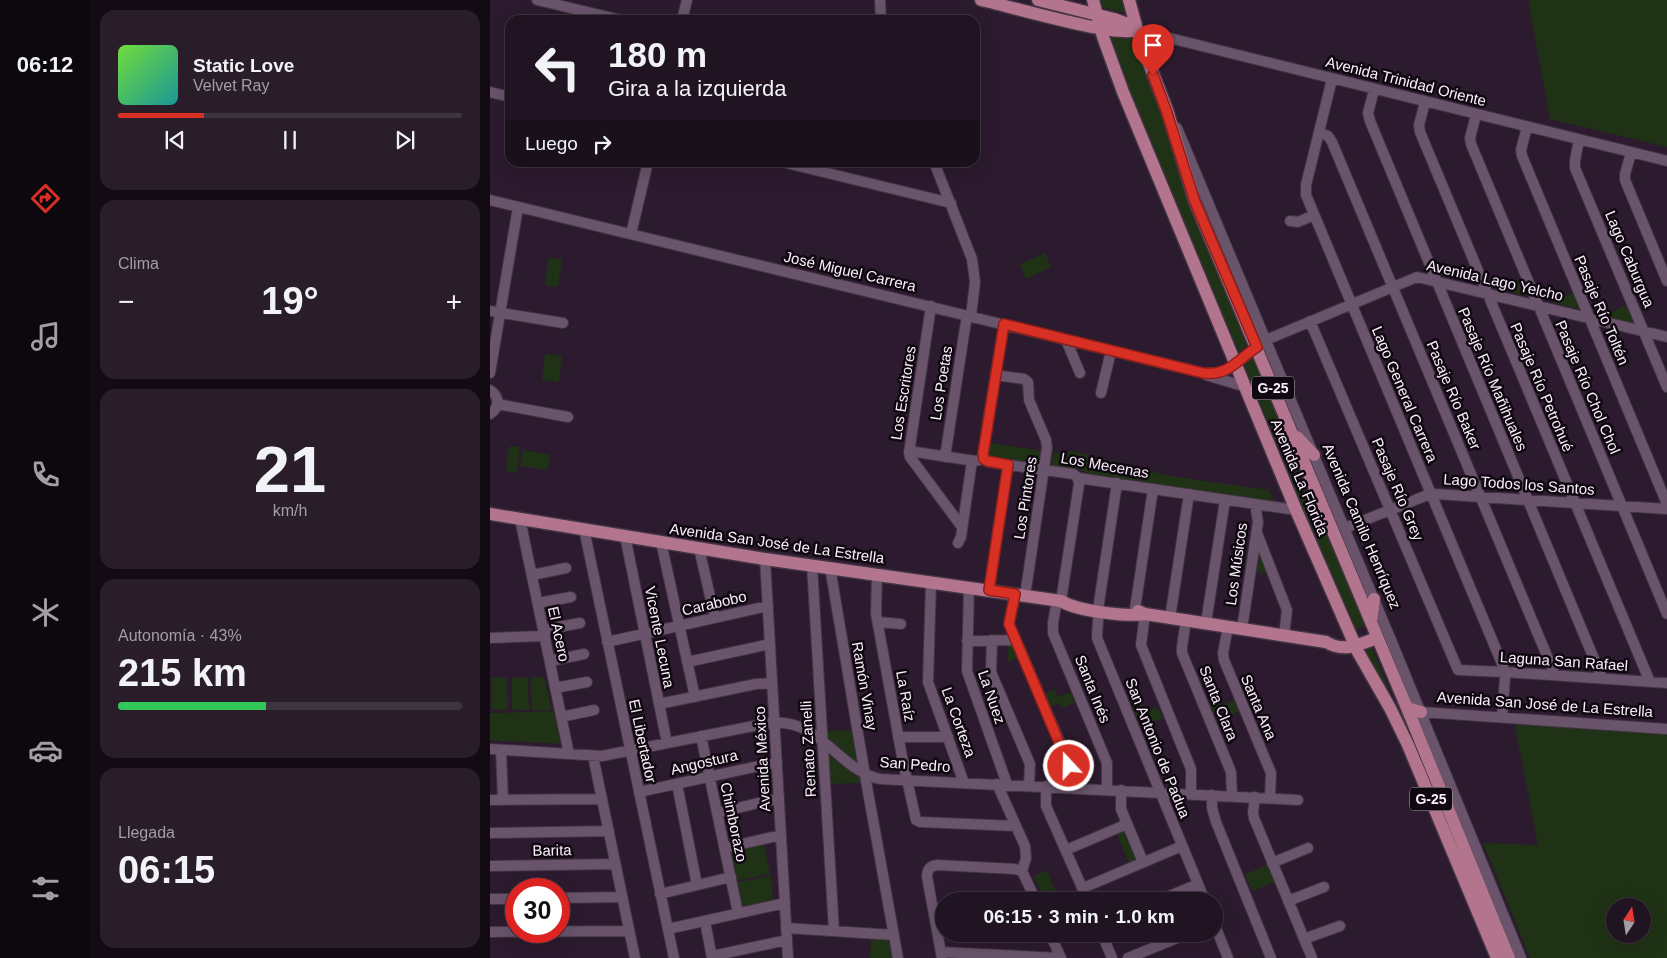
<!DOCTYPE html>
<html lang="es">
<head>
<meta charset="utf-8">
<style>
  :root { --surface:#211422; --page:#291d2a; --text:#f1f3f6; --muted:#a29ea5; --line:#3e3340; --accent:#d93025 }
  body { margin:0; font-family:Arial,sans-serif; background:var(--page); color:var(--text); height:100vh; display:flex; flex-direction:column; font-size:19px; white-space:nowrap }
  * { box-sizing:border-box; margin:0 }
  p { font-size:16px; color:var(--muted) }
  .icon { flex:none; width:28px; height:28px; fill:none; stroke:currentColor; stroke-width:2; stroke-linecap:round; stroke-linejoin:round }
  .map { position:relative; flex:1; overflow:hidden }
  .side { display:flex; flex-direction:column; gap:10px; padding:10px; background:#120b13; width:400px }
  .side>* { flex:none }
  .hud { position:absolute; left:15px; top:15px; width:475px; height:152px; border-radius:15px; box-shadow:0 5px 20px #0002,0 0 0 1px var(--line); background:#211422; color:var(--text); overflow:hidden }
  .needle { width:32px; rotate:12deg }
  .controls { position:absolute; left:1116px; top:898px; display:grid; gap:10px }
  .controls a { display:grid; place-items:center; width:45px; height:45px; border-radius:50%; background:var(--surface); box-shadow:0 5px 20px #0002,0 0 0 1px var(--line); font-size:25px }
  .speed { position:absolute; left:15px; top:878px; display:flex; gap:10px; font-size:25px; font-weight:700; text-align:center }
  .speed>* { display:grid; place-content:center; width:65px; height:65px; border-radius:50%; background:var(--surface); box-shadow:0 5px 20px #0002,0 0 0 1px var(--line); line-height:1 }
  .speed .limit { border:8px solid #d22; background:#fff; color:#111 }
  .pin { position:absolute; display:grid; place-items:center; width:42px; height:42px; color:#fff; margin:-51px -21px; border-radius:50% 50% 50% 0; rotate:-45deg; box-shadow:0 0 5px #0007 }
  .pin .icon { rotate:45deg }
  .me { position:absolute; width:55px; margin:-28px; rotate:339deg; stroke-linejoin:round; filter:drop-shadow(0 0 4px #0008) }
  .turn { display:flex; align-items:center; gap:18px; height:105px; padding:0 20px; font-size:22px }
  .turn .icon { width:65px; height:65px; stroke-width:2.5 }
  .turn b { display:block; font-size:35px; line-height:42px }
  .then { display:flex; align-items:center; height:48px; padding:0 20px; background:#0003; gap:10px; font-size:19px }
  .big { font-size:38px; font-weight:600; line-height:1.1 }
  .side .widget { flex:1; display:flex; flex-direction:column; justify-content:center; gap:8px; min-width:0; padding:0 18px; border-radius:15px; background:var(--page) }
  .side .dial { align-items:center; gap:0 }
  .dial b { font-size:65px; line-height:1 }
  .song { display:flex; align-items:center; gap:15px }
  .cover { width:60px; height:60px; border-radius:8px; background:linear-gradient(135deg,hsl(100 70% 55%),hsl(180 70% 35%)) }
  .played { height:5px; border-radius:2px; background:linear-gradient(90deg,var(--accent) 25%,var(--line) 25%) }
  .keys { display:flex; justify-content:space-around; direction:ltr }
  .heat { display:flex; justify-content:space-between; align-items:center; font-size:28px; direction:ltr }
  .charge { height:8px; border-radius:4px; background:linear-gradient(90deg,#34c759 43%,var(--line) 0) }
  .trip { position:absolute; left:445px; top:892px; width:288px; height:50px; border-radius:25px; background:var(--surface); box-shadow:0 5px 20px #0002,0 0 0 1px var(--line); font-weight:600; line-height:50px; text-align:center }
  main { display:flex; flex:1; min-height:0 }
  .dock { display:flex; flex-direction:column; width:90px; justify-content:space-around; align-items:center; background:#0d080e; color:var(--muted) }
  .dock .icon { width:35px; height:35px }
  .dock .active { color:var(--accent) }
  .dock b { font-size:22px; color:var(--text) }
  .map>svg:first-child { display:block }
  .green { fill:#1f3215; fill-rule:evenodd }
  .lines { fill:none; stroke-linecap:round; stroke-linejoin:round }
  .minor-casing { stroke:#423444; stroke-width:12 }
  .major-casing { stroke:#423444; stroke-width:15 }
  .minor { stroke:#69546b; stroke-width:10 }
  .major { stroke:#b3758d; stroke-width:12 }
  .route-casing { stroke:#8d1f18; stroke-width:12 }
  .route { stroke:#d93025; stroke-width:9 }
  .labels { text-anchor:middle; dominant-baseline:central; stroke-width:5; stroke-linejoin:round; paint-order:stroke }
  .shield { fill:#100811; stroke:#b4aab6; stroke-width:1 }
  .shield-label { font-size:14px; font-weight:bold; fill:#fbeffc }
  .street-label { font-size:15px; fill:#fbeffc; stroke:#100811 }
</style>
</head>
<body>
<main>
<nav class="dock">
<b>06:12</b>
<svg class="icon active" aria-label="directions" viewBox="0 0 24 24"><path d="M12 3l9 9-9 9-9-9zM9 14v-3h6M13 9l2 2-2 2"/></svg>
<svg class="icon" aria-label="music" viewBox="0 0 24 24"><path d="M9 18V5l10-2v13"/><circle cx="6" cy="18" r="3"/><circle cx="16" cy="16" r="3"/></svg>
<svg class="icon" aria-label="phone" viewBox="0 0 24 24"><path d="M5 4h4l2 5-3 2q2 4 5 5l2-3 5 2v4C11 20 4 13 5 4z"/></svg>
<svg class="icon" aria-label="climate" viewBox="0 0 24 24"><path d="M12 3v18M4 7l16 10M4 17L20 7"/></svg>
<svg class="icon" aria-label="car" viewBox="0 0 24 24"><path d="M5 17H2v-5l4-1 3-4h7l3 4 3 1v5h-3M9 17h6M6 11h13"/><circle cx="7" cy="17" r="2"/><circle cx="17" cy="17" r="2"/></svg>
<svg class="icon" aria-label="filters" viewBox="0 0 24 24"><path d="M4 7h16M4 17h16"/><circle cx="9" cy="7" r="2"/><circle cx="15" cy="17" r="2"/></svg>
</nav>
<section class="side">
<div class="widget">
<div class="song"><i class="cover"></i><div><b>Static Love</b><p>Velvet Ray</p></div></div>
<div class="played"></div>
<div class="keys"><svg class="icon" aria-label="previous" viewBox="0 0 24 24"><path d="M18 5L8 12l10 7zM5 5v14"/></svg><svg class="icon" aria-label="pause" viewBox="0 0 24 24"><path d="M8 5v14M16 5v14"/></svg><svg class="icon" aria-label="next" viewBox="0 0 24 24"><path d="M6 5l10 7-10 7zM19 5v14"/></svg></div>
</div>
<div class="widget"><p>Clima</p>
<div class="heat"><a>−</a><b class="big">19°</b><a>+</a></div>
</div>
<div class="widget dial"><b>21</b><p>km/h</p></div>
<div class="widget"><p>Autonomía · 43%</p><b class="big">215 km</b><div class="charge"></div></div>
<div class="widget"><p>Llegada</p><b class="big">06:15</b></div>
</section>
<div class="map">
<svg width="1177" height="958" viewBox="0 0 1177 958">
  <rect width="100%" height="100%" fill="#2c1a2e"/>
  <path class="green" d="M609 0H633L636 13 610 7Z
    M1038 0H1177V147L1060 119Z
    M618 34 643 38 761 342 749 352 657 137Z
    M555 253 561 267 536 279 530 264Z
    M58 258 72 259 68 287 55 285Z
    M982 266 991 284 960 277Z
    M1034 279 1043 297 1012 290Z
    M1085 292 1094 310 1063 303Z
    M1136 305 1145 323 1114 316Z
    M55 354 72 356 69 382 52 380Z
    M766 356 878 624 863 631 754 365Z
    M499 443 553 451 551 465 497 457Z
    M19 446 30 447 27 473 16 471Z
    M33 450 60 455 57 470 30 466Z
    M579 450 680 476 779 490 786 504 594 474V471L561 466 564 452 578 455Z
    M769 544 779 574 765 572Z
    M518 643H525L530 657 517 662Z
    M881 645 911 720 872 648Z
    M40 677H54L62 710H42Z
    M1 678H17L18 710H2Z
    M22 678H38L39 710H22Z
    M565 689 568 697 581 692 585 703 572 708 570 703 557 708 552 695Z
    M729 698 732 705 744 701 749 712 736 717 734 711 721 716 715 703Z
    M653 704 656 712 668 707 673 718 660 723 658 718 645 723 639 709Z
    M64 711 71 744 0 740V713Z
    M1024 721 1177 734V958H1040L993 843 1048 845ZM1125 906H1152V934H1125Z
    M365 730 372 767 335 735V731Z
    M335 752 371 779V783L337 784Z
    M637 830 648 859 639 863 627 834Z
    M274 844 280 874 245 881 239 851Z
    M780 864 787 881 762 891 755 874Z
    M557 870 567 895 554 900 544 876Z
    M281 876 283 901 249 908 245 883Z
    M381 938C401 940 399 938 402 958H380Z"/>
  <g class="lines">
    <defs>
      <path id="minor" d="M47 0 131 20
        M390 0 391 20
        M192 20 197 0
        M647 30 1177 161
        M842 79 816 185V195L1013 666 1015 678 1012 717
        M884 90 878 113 880 121 1112 678
        M0 92 20 97
        M935 102 929 125 930 132 1160 682
        M986 115 980 138 981 144 1177 614
        M1037 127 1031 150 1032 156 1177 504
        M687 128 901 640 1031 958
        M829 132 838 136 842 142 1065 675
        M1089 140 1085 160V168L1177 387
        M1141 153 1135 174V180L1177 281
        M292 162 461 203
        M444 162 482 259 485 282 481 316
        M0 200 713 373H726L735 371 743 366 776 340 927 277 1177 337
        M800 221 808 222 824 215
        M141 234 158 162
        M441 306 419 453 420 457 472 527
        M0 311 73 323
        M820 321 968 670 1014 672 1177 683
        M576 340 590 373
        M0 373 28 207
        M505 375 534 379 538 382 539 400 556 440 557 448 535 596
        M716 375 756 387
        M0 390C10 397 10 407 0 414
        M611 393 621 351
        M7 404 78 417
        M419 451 485 461 494 459 498 462 583 474 588 478 806 510
        M455 457 477 315
        M494 459 493 454 514 324
        M627 483 609 603 607 638 715 901
        M30 519 79 754
        M855 528 935 496 945 494 1177 509
        M94 529 184 958
        M767 533 797 610 794 636
        M135 536 177 743
        M171 542 205 697
        M468 543 471 537 482 461
        M209 548 225 618
        M275 559 298 958
        M322 565 344 931
        M340 567 376 781 408 958
        M387 574 386 614 413 762 426 820 430 822 526 826
        M42 575 76 568
        M441 582 438 682 474 783
        M479 587 477 671 517 784
        M499 590 518 465
        M525 594 519 624 578 761 579 769 578 787
        M567 600 563 623V633L617 763V789
        M571 601 589 484 588 478
        M48 603 81 597
        M645 609 663 489
        M655 614 651 645 701 769V794
        M680 618 699 494
        M696 620 692 647V653L741 772 742 796
        M388 622 411 624
        M716 623 735 500
        M738 627 733 653 734 660 781 773 780 798
        M752 629 768 522 765 504
        M53 630 90 623
        M0 638 55 636
        M502 640 501 672 540 764 539 785
        M477 641 526 640
        M117 642 278 606
        M60 661 94 654
        M197 662 280 644
        M65 688 97 682
        M169 704 266 684 282 683
        M931 712 1177 729
        M71 717 104 710
        M211 736 248 913
        M408 737H458
        M0 749 112 756 278 723C331 717 345 768 390 779L808 800
        M11 750 13 800
        M103 756 145 958
        M187 784 207 885
        M507 784 535 846 536 858 532 871
        M556 786V806L598 901
        M631 790V809L653 862
        M149 792 287 762
        M722 795V808L726 822 781 958
        M765 797 763 812 764 818 822 958
        M0 800 112 799
        M227 813 289 798
        M0 833 119 831
        M235 848 291 835
        M576 850 637 824
        M782 863 818 848
        M0 866 125 864
        M532 871 546 901
        M593 888 692 846
        M170 894 241 877
        M69 898 132 897
        M0 899H26
        M667 901 708 884
        M798 901 834 887
        M215 921 222 958
        M724 923 738 958
        M296 928 404 935
        M178 929 295 903
        M0 932 139 931
        M560 934 571 958
        M612 934 622 958
        M814 939 850 926
        M451 952 571 958
        M222 956 297 940
        M452 958 437 877C437 870 440 866 447 865L525 869 532 871
        M638 958 697 934"/>
      <path id="major" d="M491 0C519 6 626 38 647 30
        M548 0 624 19 635 23 647 30
        M603 0 613 37 633 92 806 510 868 652 900 708 918 745 1007 958
        M639 0 650 40 677 110 705 202 917 708 1019 958
        M807 437 824 455
        M0 514 275 559 571 601C588 611 635 617 655 614
        M648 611 655 614 836 642C854 653 870 644 887 638
        M881 621 884 599
        M917 708 931 712"/>
    </defs>
    <use href="#minor" class="minor-casing"/>
    <use href="#major" class="major-casing"/>
    <use href="#minor" class="minor"/>
    <use href="#major" class="major"/>
  </g>
  <g class="lines">
    <defs>
      <path id="route" d="M579 766 519 624 525 594 499 590 518 465 497 461 494 459 493 454 514 324 713 373C739 376 747 360 767 347L705 202 676 110 663 75"/>
    </defs>
    <use href="#route" class="route-casing"/>
    <use href="#route" class="route"/>
  </g>
  <g class="labels">
    <g class="shield">
      <rect x="762" y="376.5" width="42" height="23" rx="4"/>
      <rect x="920" y="787.5" width="42" height="23" rx="4"/>
    </g>
    <g class="shield-label">
      <text x="783" y="388">G-25</text>
      <text x="941" y="799">G-25</text>
    </g>
    <g class="street-label">
      <text transform="translate(916 81) rotate(14)">Avenida Trinidad Oriente</text>
      <text transform="translate(1140 259) rotate(67)">Lago Caburgua</text>
      <text transform="translate(360 271) rotate(13)">José Miguel Carrera</text>
      <text transform="translate(1005 280) rotate(13)">Avenida Lago Yelcho</text>
      <text transform="translate(1112 310) rotate(67)">Pasaje Río Toltén</text>
      <text transform="translate(1003 379) rotate(67)">Pasaje Río Mañihuales</text>
      <text transform="translate(451 383) rotate(-81)">Los Poetas</text>
      <text transform="translate(1052 387) rotate(67)">Pasaje Río Petrohué</text>
      <text transform="translate(1098 387) rotate(67)">Pasaje Río Chol Chol</text>
      <text transform="translate(413 393) rotate(-81)">Los Escritores</text>
      <text transform="translate(915 394) rotate(67)">Lago General Carrera</text>
      <text transform="translate(964 395) rotate(67)">Pasaje Río Baker</text>
      <text transform="translate(615 465) rotate(10)">Los Mecenas</text>
      <text transform="translate(810 477) rotate(67)">Avenida La Florida</text>
      <text transform="translate(1029 484) rotate(4)">Lago Todos los Santos</text>
      <text transform="translate(908 489) rotate(67)">Pasaje Río Grey</text>
      <text transform="translate(535 498) rotate(-81)">Los Pintores</text>
      <text transform="translate(872 526) rotate(67)">Avenida Camilo Henríquez</text>
      <text transform="translate(287 543) rotate(8)">Avenida San José de La Estrella</text>
      <text transform="translate(746 564) rotate(-82)">Los Músicos</text>
      <text transform="translate(224 603) rotate(-13)">Carabobo</text>
      <text transform="translate(69 634) rotate(78)">El Acero</text>
      <text transform="translate(170 637) rotate(79)">Vicente Lecuna</text>
      <text transform="translate(1074 661) rotate(4)">Laguna San Rafael</text>
      <text transform="translate(375 686) rotate(80)">Ramón Vinay</text>
      <text transform="translate(603 689) rotate(68)">Santa Inés</text>
      <text transform="translate(416 696) rotate(80)">La Raíz</text>
      <text transform="translate(502 697) rotate(71)">La Nuez</text>
      <text transform="translate(729 703) rotate(68)">Santa Clara</text>
      <text transform="translate(1055 704) rotate(4)">Avenida San José de La Estrella</text>
      <text transform="translate(769 707) rotate(67)">Santa Ana</text>
      <text transform="translate(469 722) rotate(70)">La Corteza</text>
      <text transform="translate(153 741) rotate(78)">El Libertador</text>
      <text transform="translate(668 748) rotate(68)">San Antonio de Padua</text>
      <text transform="translate(318 749) rotate(-93)">Renato Zanelli</text>
      <text transform="translate(272 759) rotate(-93)">Avenida México</text>
      <text transform="translate(214 762) rotate(-13)">Angostura</text>
      <text transform="translate(425 764) rotate(4)">San Pedro</text>
      <text transform="translate(244 822) rotate(78)">Chimborazo</text>
      <text transform="translate(62 850) rotate(-1)">Barita</text>
    </g>
  </g>
</svg>
<div class="controls">
<a><svg class="needle" viewBox="-14 -14 28 28"><path d="M0-13l5 13h-10z" fill="#e53935"/><path d="M0 13l5-13h-10z" fill="#a29ea5"/></svg></a>
</div>
<div class="speed"><div class="limit">30</div></div>
<div class="pin" style="left:663px;top:75px;background:#d93025"><svg class="icon" aria-label="arrive" viewBox="0 0 24 24"><path d="M6 21V4h12l-3 4 3 4H6"/></svg></div>
<svg class="me" style="left:579px;top:766px" viewBox="-20 -20 40 40"><circle r="17" fill="#d93025" stroke="#fff" stroke-width="3"/><path d="M0-11L8 9 0 5-8 9z" fill="#fff"/></svg>
<div class="trip">06:15 · 3 min · 1.0 km</div>
<div class="hud">
<div class="turn"><svg class="icon" aria-label="left" viewBox="0 0 24 24"><path d="M17 20v-9H6M10 6l-5 5 5 5"/></svg><div><b>180 m</b>Gira a la izquierda</div></div>
<div class="then">Luego<svg class="icon" aria-label="right" viewBox="0 0 24 24"><path d="M7 20v-9h11M14 6l5 5-5 5"/></svg></div>
</div>
</div>
</main>
</body>
</html>
